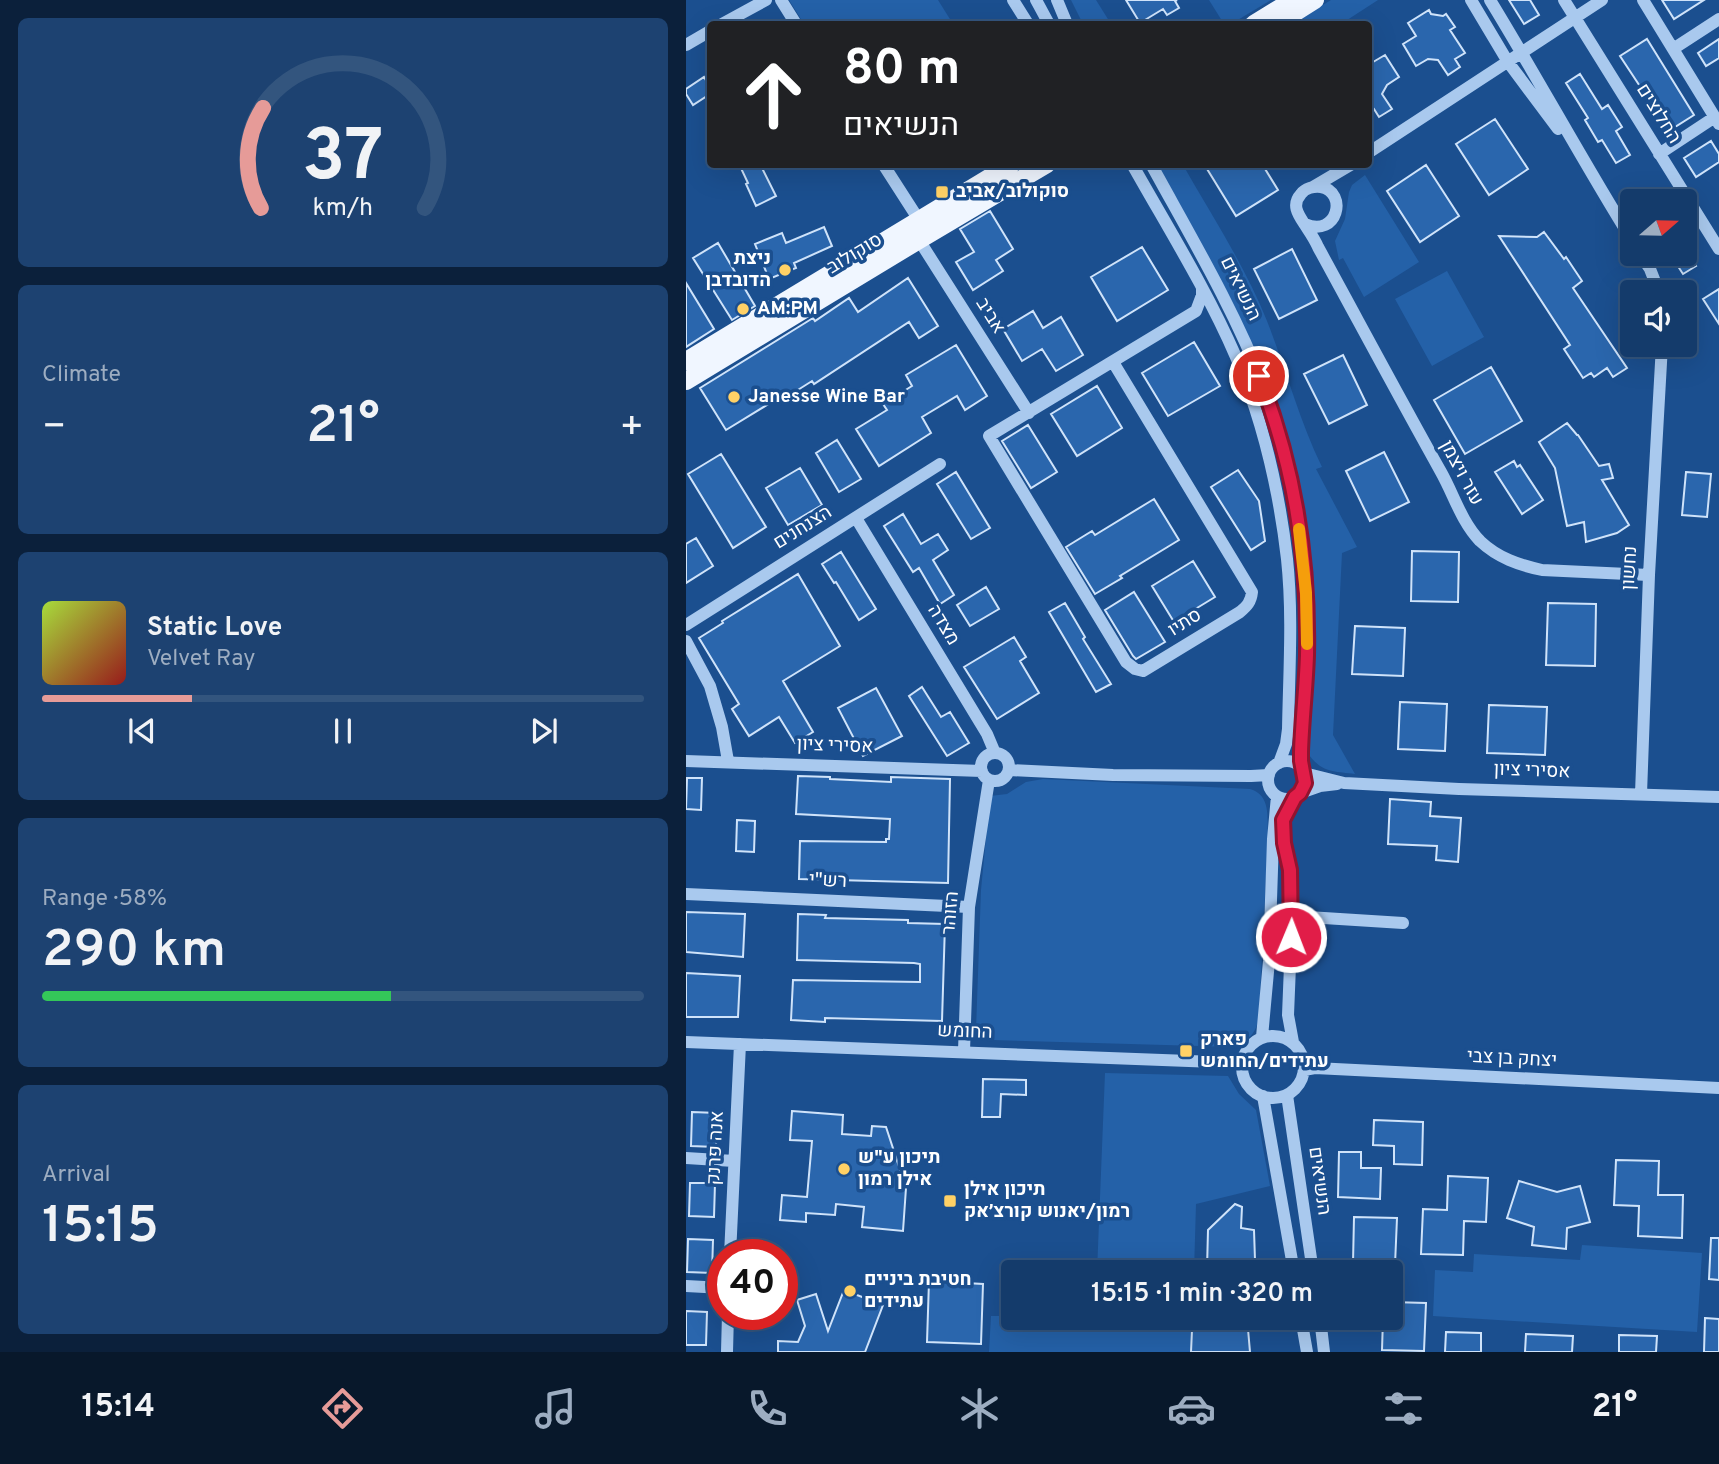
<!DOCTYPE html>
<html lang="en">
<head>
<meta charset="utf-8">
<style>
  :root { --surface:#143b6b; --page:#1d4271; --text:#f1f3f6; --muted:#9dadc1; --line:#33557e; --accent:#e69b98 }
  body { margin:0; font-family:Overpass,Heebo,sans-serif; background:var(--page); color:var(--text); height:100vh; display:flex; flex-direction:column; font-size:26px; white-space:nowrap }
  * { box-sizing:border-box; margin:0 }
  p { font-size:23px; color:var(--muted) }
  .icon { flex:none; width:38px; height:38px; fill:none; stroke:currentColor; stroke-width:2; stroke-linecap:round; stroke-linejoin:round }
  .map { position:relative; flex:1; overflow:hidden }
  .sheet { display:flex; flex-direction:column; gap:18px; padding:18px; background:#0b203b; width:686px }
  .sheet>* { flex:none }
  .top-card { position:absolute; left:21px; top:21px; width:665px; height:147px; border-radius:7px; box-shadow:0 7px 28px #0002,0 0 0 2px var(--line); background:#202124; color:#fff; overflow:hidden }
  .needle { width:46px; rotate:70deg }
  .fabs { position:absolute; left:934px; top:189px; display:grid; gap:14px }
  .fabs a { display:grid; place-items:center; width:77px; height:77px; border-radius:7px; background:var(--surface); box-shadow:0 7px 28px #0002,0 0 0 2px var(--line); font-size:35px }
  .speed { position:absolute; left:21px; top:1239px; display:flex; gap:14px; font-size:35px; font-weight:700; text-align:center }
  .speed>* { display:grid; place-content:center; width:91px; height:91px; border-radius:50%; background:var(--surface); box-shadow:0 7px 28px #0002,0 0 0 2px var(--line); line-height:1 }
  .speed .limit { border:10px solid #d22; background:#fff; color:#111 }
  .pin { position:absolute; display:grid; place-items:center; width:60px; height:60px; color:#fff; margin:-30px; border:4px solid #fff; border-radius:50%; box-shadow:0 2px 7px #0007 }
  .me { position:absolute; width:77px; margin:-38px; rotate:1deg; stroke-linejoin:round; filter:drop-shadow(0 0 5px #0008) }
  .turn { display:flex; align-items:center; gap:24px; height:147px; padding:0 21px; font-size:32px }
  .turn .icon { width:91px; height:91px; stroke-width:2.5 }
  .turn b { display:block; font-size:49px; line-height:60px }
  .big { font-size:52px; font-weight:600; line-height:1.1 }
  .sheet .card { flex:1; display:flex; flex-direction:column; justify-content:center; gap:10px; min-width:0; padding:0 24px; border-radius:10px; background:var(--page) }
  .sheet .dial { align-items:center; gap:0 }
  .dial svg { height:182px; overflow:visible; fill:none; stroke:var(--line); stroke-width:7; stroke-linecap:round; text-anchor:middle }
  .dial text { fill:var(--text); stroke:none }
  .song { display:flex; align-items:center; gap:21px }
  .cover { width:84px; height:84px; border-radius:10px; background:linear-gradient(135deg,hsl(80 70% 55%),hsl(0 70% 35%)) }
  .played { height:7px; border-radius:4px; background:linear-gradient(90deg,var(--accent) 25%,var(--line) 25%) }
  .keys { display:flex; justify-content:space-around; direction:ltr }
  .heat { display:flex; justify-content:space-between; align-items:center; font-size:38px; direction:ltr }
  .charge { height:10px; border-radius:5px; background:linear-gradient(90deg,#34c759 58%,var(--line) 0) }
  .trip { position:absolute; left:315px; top:1260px; width:402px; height:70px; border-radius:7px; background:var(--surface); box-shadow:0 7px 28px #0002,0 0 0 2px var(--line); font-weight:600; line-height:70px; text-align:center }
  .menu { display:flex; height:112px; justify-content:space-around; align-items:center; background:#08182b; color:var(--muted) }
  .menu .icon { width:49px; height:49px }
  .menu .active { color:var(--accent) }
  .menu b { font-size:32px; color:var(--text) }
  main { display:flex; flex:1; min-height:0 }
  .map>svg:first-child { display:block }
  .green { fill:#2461a8 }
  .building { fill:#2a66ad; stroke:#cfe3fa; stroke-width:2 }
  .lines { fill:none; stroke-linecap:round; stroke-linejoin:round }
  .minor { stroke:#a9c9ee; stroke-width:12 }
  .major { stroke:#f0f6ff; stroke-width:18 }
  .route-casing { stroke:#92132f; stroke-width:18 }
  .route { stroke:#e11d48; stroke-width:12 }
  .slow { stroke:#f59e0b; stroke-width:12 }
  .poi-dot { fill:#ffd166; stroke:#1b4f8f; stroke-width:2.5 }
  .labels { text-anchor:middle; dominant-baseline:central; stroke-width:7; stroke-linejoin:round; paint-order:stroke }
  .street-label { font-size:19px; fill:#fff; stroke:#1b4f8f }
  .poi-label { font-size:19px; font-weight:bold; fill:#fff; stroke:#1b4f8f; text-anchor:start }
</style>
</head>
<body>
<main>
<section class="sheet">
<div class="card dial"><svg viewBox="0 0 100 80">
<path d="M14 69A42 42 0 1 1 86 69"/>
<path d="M14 69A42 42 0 0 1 15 25" stroke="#e69b98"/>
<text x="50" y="56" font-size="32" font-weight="700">37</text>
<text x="50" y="72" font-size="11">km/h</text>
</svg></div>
<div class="card"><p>Climate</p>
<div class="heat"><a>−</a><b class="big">21°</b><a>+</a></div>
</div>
<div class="card">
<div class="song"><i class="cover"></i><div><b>Static Love</b><p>Velvet Ray</p></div></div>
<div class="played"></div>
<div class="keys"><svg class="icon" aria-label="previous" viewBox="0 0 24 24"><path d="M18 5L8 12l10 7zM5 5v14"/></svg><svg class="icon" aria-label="pause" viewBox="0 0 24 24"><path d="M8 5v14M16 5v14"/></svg><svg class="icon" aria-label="next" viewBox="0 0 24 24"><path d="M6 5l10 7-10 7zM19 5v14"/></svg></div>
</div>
<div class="card"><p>Range · 58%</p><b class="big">290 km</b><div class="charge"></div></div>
<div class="card"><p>Arrival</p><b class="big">15:15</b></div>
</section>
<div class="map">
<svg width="1033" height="1352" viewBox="0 0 1033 1352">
  <rect width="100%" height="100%" fill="#1b4f8f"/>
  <path class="green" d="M103 0H252L267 24H118Z
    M385 0H410L425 24H397Z
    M523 0H585L545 24H538Z
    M645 0H692L655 24H606Z
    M472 165H497C526 216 559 266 581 321 600 369 613 420 636 467L630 469 671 547 656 553 647 735 669 774C647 771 635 773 621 752L625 653 597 435Z
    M679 175 733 262 678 297 657 258 653 260 649 241 659 219 663 192 666 185Z
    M761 271 798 337 746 366 709 299Z
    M357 779 564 789C585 795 581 817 582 835L573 1017C570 1034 563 1039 549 1047L307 1040 295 1037 290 1030 295 890 304 796 321 794 340 782Z
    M419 1073 542 1076 553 1094 570 1110 584 1186 510 1204 508 1272H411Z
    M896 1245 1016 1253 1011 1332 747 1316 749 1270 787 1272 788 1254 894 1260Z
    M305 1316H327V1318H506L505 1352H303Z"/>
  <path class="building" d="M440 0H491L489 1 493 8 481 15 477 9 454 23Z
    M823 0H844L853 15 838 24Z
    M976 0H1018L988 19Z
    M743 10 745 14 757 16 760 14 769 27 764 30 779 53 769 59 774 67 762 75 752 60 742 59 730 66 717 44 730 36 722 23Z
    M961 39 1008 115 981 132 969 113 971 112 934 56Z
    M1033 39V58L1020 66 1012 53Z
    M699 55 713 77 701 85 696 94 706 109 693 117 688 109 682 112V65Z
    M894 74 916 109 922 105 936 127 930 131 944 155 930 163 916 140 912 142 899 120 902 118 880 83Z
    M18 77 24 87V94L7 105 0 94V89Z
    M809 119 842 169 803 195 770 144Z
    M1025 141 1033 154V162L1010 177 998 158Z
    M53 164H74L90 196 70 206 60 184 62 183Z
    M518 164H576L592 190 550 216Z
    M740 165 773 216 734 242 701 191Z
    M304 211 327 249 310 260 317 271 287 290 270 262 288 252 274 229Z
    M138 227 146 246 108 263 110 268 83 279 69 244 96 233 100 243Z
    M858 232 878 259 880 257 896 281 887 288 941 368 927 377 921 368 908 377 905 373 897 378 878 349 884 345 813 236 851 237Z
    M32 243 69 306 46 320 7 258Z
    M456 247 482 290 431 321 405 277Z
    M606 249 631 300 593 319 568 269Z
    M984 254H1002L1010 266 997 274Z
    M222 278 252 326 233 338 223 322 128 384 126 381 96 400 94 397 40 430 14 388 127 318 129 321 163 298 172 312Z
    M0 283 28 329 0 347Z
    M1033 289V324L1017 299Z
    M347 311 357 328 375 317 397 355 370 371 356 349 336 361 317 329Z
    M508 342 534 386 482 416 456 373Z
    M270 345 301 396 279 410 271 396 236 417 245 433 193 466 170 429 201 410 197 404 226 386 220 375Z
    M657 355 681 405 643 424 618 374Z
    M805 367 836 421 779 454 748 400Z
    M411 386 436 428 391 456 365 414Z
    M881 423 891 435H892L913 466 923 464 927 478 916 480 943 525 931 533 900 542 898 522 881 526 869 468 853 442Z
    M342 425 371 472 345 488 316 441Z
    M151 440 175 479 153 492 130 453Z
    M698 452 723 502 684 521 660 471Z
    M35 454 80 527 47 548 2 474Z
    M828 461 831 467 834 465 857 500 836 514 809 472Z
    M114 468 136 505 102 525 80 488Z
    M552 470 573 501 579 541 565 550 525 487Z
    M270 472 304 528 285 539 251 484Z
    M1000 472 1025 474 1021 517 996 515Z
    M468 499 493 540 434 576 436 578 409 594 380 547 406 531 409 535Z
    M217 514 235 544 252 534 262 550 247 560 268 595 254 604 233 568 227 572 198 526Z
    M10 538 27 566 0 583V544Z
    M726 551 773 552 772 602 725 601Z
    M155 552 190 609 173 620 150 582 148 583 136 564Z
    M507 561 529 597 488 622 466 586Z
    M112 574 154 646 97 681 127 732 109 743 93 717 63 736 46 709 53 704 13 638 37 623 36 621Z
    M300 587 313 609 284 626 271 605Z
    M448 592 479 642 450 659 447 656 419 610Z
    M379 603 399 637 397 639 425 684 410 692 363 612Z
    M862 603 910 604 909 666 860 665Z
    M669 626 719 628 717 676 666 674Z
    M328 637 340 657 334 661 353 693 311 719 278 667Z
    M236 687 255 717 264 712 283 743 261 756 223 696Z
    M190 688 216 736 177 756 152 708Z
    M714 702 761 704 759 751 712 749Z
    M803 705 861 707 859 755 801 753Z
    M112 776 144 777V779L205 782V777L264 779 262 883 113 879 114 841 200 842V839H203L204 819 110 814Z
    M1 778H16L15 810 0 809Z
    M704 799 745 802 744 816 775 818 772 862 750 860 751 846 702 844Z
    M51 820 69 821 68 852 50 851Z
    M0 912 59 914 57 957 0 952Z
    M112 914 140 915 139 918 222 920V923L259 924 256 1021 139 1018V1022L105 1020 107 980 234 982V964L228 963 111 960Z
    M0 973 54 976 52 1017H0Z
    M297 1079 340 1080V1095L315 1094 314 1117H296Z
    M106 1111 157 1115 156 1134 185 1136 186 1126 200 1127 220 1188 217 1231 176 1227 178 1207 150 1204 149 1215 120 1213V1222L94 1220 96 1195 121 1197 126 1141 104 1140Z
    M6 1112 31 1113 30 1147 5 1146Z
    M688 1120 737 1122 736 1165 708 1164V1146L687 1145Z
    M653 1152H675V1168H695L694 1199 652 1197Z
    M930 1160 973 1161 972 1195H997L996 1238 952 1236 953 1206 928 1205Z
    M762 1176 802 1178 800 1222 778 1221 777 1255 735 1254 737 1209 761 1210Z
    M833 1181 871 1192 894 1186 904 1222 881 1228 880 1249 846 1245 848 1227 821 1218Z
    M4 1183H29L28 1217 3 1216Z
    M549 1204 556 1207 555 1228 568 1230 569 1260 560 1262 559 1270 521 1269 522 1230Z
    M668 1217 711 1218 709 1265 667 1263Z
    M1025 1238H1033V1280L1023 1279Z
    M2 1239 27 1240 26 1273 1 1272Z
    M243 1281 297 1284 295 1344 241 1342Z
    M158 1290 197 1305 179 1352H92V1341L112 1342 119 1326 111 1300 130 1294 142 1331Z
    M705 1302 740 1303 738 1351 696 1350 697 1318H705Z
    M0 1311 21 1312 20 1345H0Z
    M1019 1318 1033 1319V1352H1018Z
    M562 1329 564 1352H505L506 1330Z
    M760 1332 795 1333V1352H759Z
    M840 1334 887 1336 886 1352H839Z
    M933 1335 971 1336 970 1352H933Z"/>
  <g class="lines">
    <path class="minor" d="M95 0 110 24
      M327 0 342 24
      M350 0 363 24
      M371 0 381 24
      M785 0 822 62 872 129
      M804 0C853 80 897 162 947 242
      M878 0 1033 249
      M957 0 1033 124
      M36 24 80 0
      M0 45 24 31
      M987 49 1033 19
      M682 153 916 0
      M973 154 1029 117
      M197 164 233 220
      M446 164C482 228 521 290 550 357 577 421 593 490 601 559 607 615 603 673 602 729L600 744 593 763
      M465 164C505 237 548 309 578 387 602 452 614 520 619 589 622 628 620 667 618 706 617 727 613 749 616 770
      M627 187 666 164
      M619 224C652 238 662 192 635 187 628 186 619 188 615 194 604 206 614 217 621 228 625 234 629 240 632 247 673 322 713 397 755 472 768 495 775 521 794 541 812 558 833 565 856 570L963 575
      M233 240 343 413
      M954 254 964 269 973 292
      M427 362 566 592C565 602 561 606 554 612L457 671 449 669 440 662 303 436 510 311 516 295V289
      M170 518 301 734 309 753
      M0 625 254 464
      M0 641 24 686 36 727 42 761
      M295 767a14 14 0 1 1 28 0a14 14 0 1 1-28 0Z
      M0 761 296 771
      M582 780a19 19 0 1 1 38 0a19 19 0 1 1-38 0Z
      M323 770 427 775 565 776 583 775
      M618 773 658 783 773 789 1033 797
      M614 793 634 786 651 784
      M955 794 963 575 976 345
      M0 894 283 907
      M606 916 717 923
      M556 1067a31 31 0 1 1 62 0a31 31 0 1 1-62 0Z
      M576 1037 583 961 587 839 591 796
      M0 1042 556 1063
      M607 1042 602 1015 606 916 604 870 598 843 597 820 609 797
      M278 1051 283 907 303 780
      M618 1070 629 1068 1033 1088
      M601 1095 627 1272
      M577 1096 608 1272
      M0 1158 48 1161
      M44 1255 54 1044
      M0 1286 37 1288
      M615 1318 621 1352
      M634 1318 638 1352
      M41 1352 42 1314"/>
    <path class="major" d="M568 24 607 0
      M591 24 629 0
      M0 361 326 164
      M0 381 233 240 361 164"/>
  </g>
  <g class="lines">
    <defs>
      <path id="route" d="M573 376C608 465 623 560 621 655 620 687 616 719 615 752V761L619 783 614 793 609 797 597 820 598 843 604 870 605 937"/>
    </defs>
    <use href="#route" class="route-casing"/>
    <use href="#route" class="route"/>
    <path class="slow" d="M613 529 620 593 621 644"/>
  </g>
  <g class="poi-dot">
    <rect x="249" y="185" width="14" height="14" rx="3.5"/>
    <circle cx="99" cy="270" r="7"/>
    <circle cx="57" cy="309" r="7"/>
    <circle cx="48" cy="397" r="7"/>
    <rect x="493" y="1044" width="14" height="14" rx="3.5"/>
    <circle cx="158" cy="1169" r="7"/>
    <rect x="257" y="1194" width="14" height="14" rx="3.5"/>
    <circle cx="164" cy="1291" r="7"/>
  </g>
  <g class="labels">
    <g class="street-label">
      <text transform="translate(972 114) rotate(58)">החלוצים</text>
      <text transform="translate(169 254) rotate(-31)">סוקולוב</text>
      <text transform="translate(554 289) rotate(64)">הנשיאים</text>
      <text transform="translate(304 316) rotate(58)">אביב</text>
      <text transform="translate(775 473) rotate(62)">עזר ויצמן</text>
      <text transform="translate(117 528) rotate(-32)">הצנחנים</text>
      <text transform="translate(944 568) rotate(-87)">נחשון</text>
      <text transform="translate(499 623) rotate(-32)">סתיו</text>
      <text transform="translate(257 625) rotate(59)">מצדה</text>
      <text transform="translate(149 746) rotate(2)">אסירי ציון</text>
      <text transform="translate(846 771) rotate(2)">אסירי ציון</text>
      <text transform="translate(142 881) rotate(3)">רש"י</text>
      <text transform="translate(265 913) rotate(-85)">הזוהר</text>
      <text transform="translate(279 1032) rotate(2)">החומש</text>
      <text transform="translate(826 1059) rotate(3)">יצחק בן צבי</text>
      <text transform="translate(30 1148) rotate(-87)">אנה פרנק</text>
      <text transform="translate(633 1181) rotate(82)">הנשיאים</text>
    </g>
    <g class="poi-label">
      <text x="270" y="192">סוקולוב/אביב</text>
      <text x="85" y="259" text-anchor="end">ניצת<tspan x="85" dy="22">הדובדבן</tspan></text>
      <text x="71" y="309">AM:PM</text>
      <text x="62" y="397">Janesse Wine Bar</text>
      <text x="514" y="1040">פארק<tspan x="514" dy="22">עתידים/החומש</tspan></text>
      <text x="172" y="1158">תיכון ע"ש<tspan x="172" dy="22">אילן רמון</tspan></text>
      <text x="278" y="1190">תיכון אילן<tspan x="278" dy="22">רמון/יאנוש קורצ׳אק</tspan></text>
      <text x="178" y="1280">חטיבת ביניים<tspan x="178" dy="22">עתידים</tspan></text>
    </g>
  </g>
</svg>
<div class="fabs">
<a><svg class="needle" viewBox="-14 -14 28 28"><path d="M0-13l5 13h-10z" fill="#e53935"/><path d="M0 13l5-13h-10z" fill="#9dadc1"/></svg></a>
<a><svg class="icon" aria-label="sound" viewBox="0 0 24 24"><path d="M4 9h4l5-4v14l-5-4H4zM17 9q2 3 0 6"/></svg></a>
</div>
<div class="speed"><div class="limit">40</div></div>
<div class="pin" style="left:573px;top:376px;background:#d93025"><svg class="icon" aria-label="arrive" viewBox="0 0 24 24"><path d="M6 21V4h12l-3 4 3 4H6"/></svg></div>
<svg class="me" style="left:605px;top:937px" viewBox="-20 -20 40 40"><circle r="17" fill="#e11d48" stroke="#fff" stroke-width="3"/><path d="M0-11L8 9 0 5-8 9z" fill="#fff"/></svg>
<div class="trip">15:15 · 1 min · 320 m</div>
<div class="top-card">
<div class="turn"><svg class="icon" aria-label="ahead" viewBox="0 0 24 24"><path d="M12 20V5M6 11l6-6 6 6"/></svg><div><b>80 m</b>הנשיאים</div></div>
</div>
</div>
</main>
<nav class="menu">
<b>15:14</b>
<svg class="icon active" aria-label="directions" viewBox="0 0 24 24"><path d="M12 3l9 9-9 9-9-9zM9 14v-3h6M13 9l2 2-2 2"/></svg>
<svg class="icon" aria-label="music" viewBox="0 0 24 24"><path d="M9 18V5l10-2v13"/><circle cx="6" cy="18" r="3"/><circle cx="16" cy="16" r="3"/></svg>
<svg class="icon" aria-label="phone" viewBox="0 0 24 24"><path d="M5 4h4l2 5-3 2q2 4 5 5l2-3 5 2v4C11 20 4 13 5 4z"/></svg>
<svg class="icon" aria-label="climate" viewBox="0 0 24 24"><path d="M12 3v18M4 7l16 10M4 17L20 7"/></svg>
<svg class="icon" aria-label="car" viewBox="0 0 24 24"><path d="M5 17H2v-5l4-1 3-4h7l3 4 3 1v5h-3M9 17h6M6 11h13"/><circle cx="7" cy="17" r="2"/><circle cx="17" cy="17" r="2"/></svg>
<svg class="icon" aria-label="filters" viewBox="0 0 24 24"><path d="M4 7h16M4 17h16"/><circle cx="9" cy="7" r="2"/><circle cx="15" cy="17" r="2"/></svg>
<b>21°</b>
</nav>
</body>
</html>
